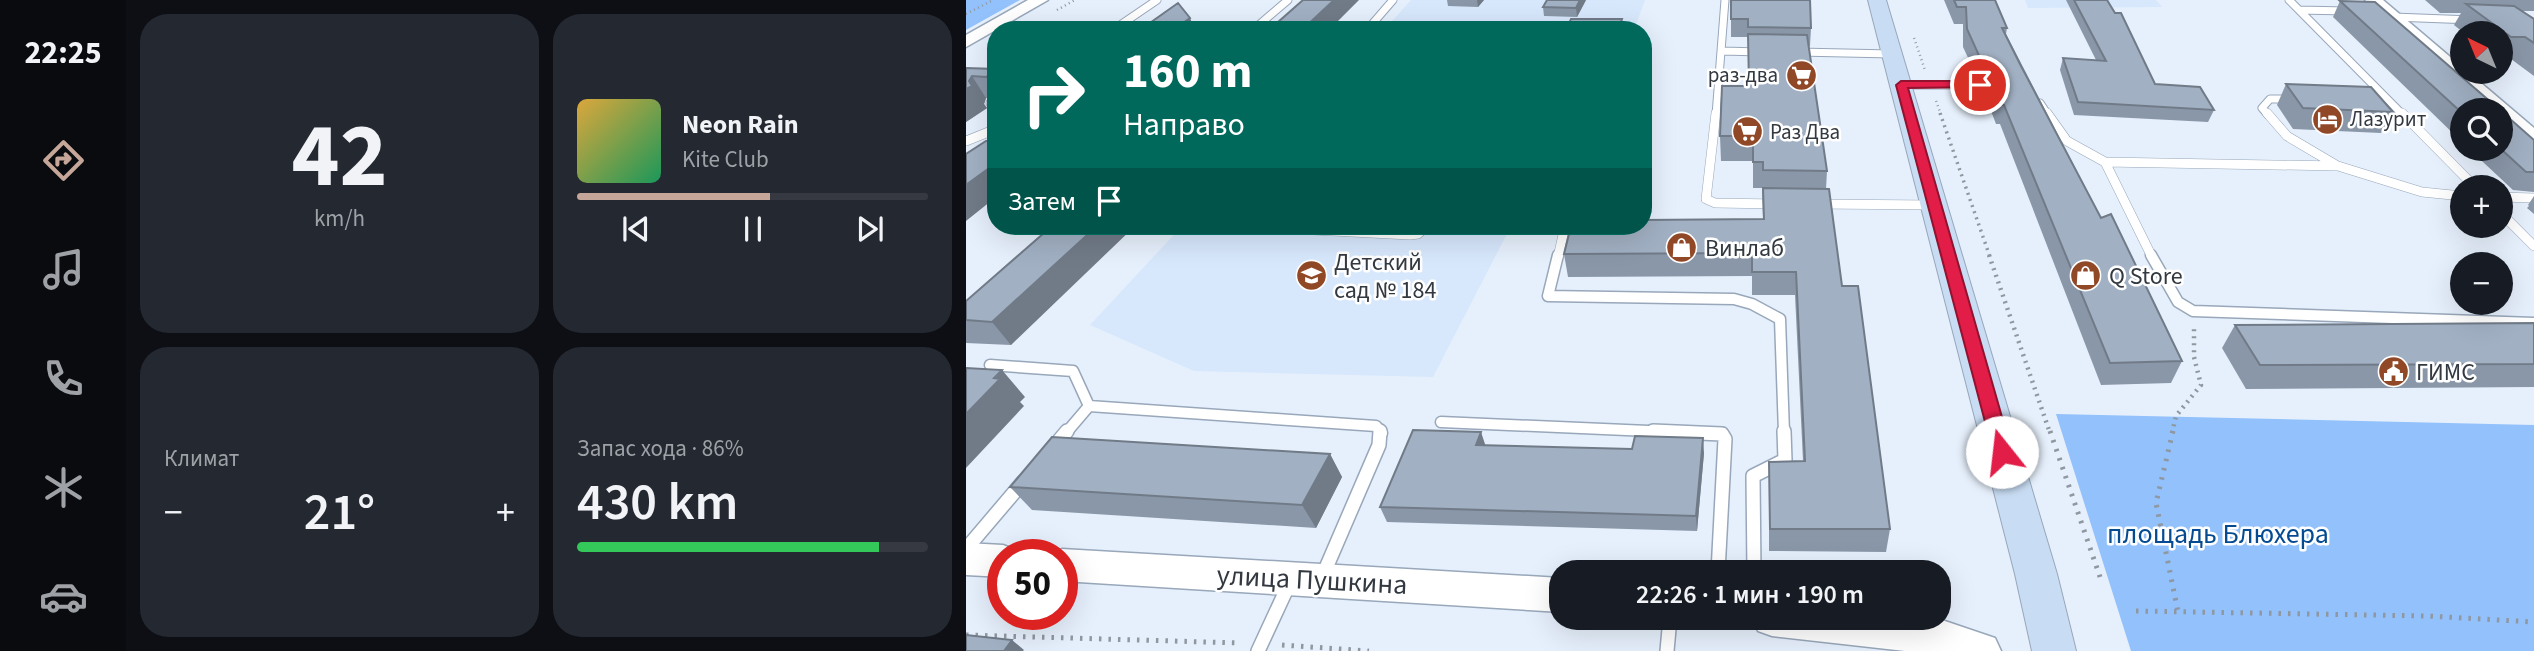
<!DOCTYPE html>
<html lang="ru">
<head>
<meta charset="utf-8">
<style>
  :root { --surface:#171b24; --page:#242831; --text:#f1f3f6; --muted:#9ea1a6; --line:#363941; --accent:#c5a698 }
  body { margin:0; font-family:"Source Sans 3",sans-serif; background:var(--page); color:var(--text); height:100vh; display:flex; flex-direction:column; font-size:26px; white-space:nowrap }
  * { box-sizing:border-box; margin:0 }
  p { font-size:23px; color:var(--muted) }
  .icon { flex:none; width:38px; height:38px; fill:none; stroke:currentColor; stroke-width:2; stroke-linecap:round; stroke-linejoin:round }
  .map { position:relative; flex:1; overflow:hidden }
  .panel { display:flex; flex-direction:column; gap:14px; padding:14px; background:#0d0f14; width:840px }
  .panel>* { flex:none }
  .top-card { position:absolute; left:21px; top:21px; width:665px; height:214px; border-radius:28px; box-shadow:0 7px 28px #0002; background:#00695c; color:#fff; overflow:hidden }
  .needle { width:46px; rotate:317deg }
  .buttons { position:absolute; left:1484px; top:21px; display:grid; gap:14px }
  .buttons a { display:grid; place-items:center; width:63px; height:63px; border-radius:50%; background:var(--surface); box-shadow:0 7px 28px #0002; font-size:35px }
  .speed { position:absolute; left:21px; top:539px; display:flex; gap:14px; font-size:35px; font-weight:700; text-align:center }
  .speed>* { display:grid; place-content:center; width:91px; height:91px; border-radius:50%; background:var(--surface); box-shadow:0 7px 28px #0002; line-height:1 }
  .speed .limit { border:10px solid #d22; background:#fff; color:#111 }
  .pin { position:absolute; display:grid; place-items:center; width:60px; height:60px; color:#fff; margin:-30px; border:4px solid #fff; border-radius:50%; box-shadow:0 2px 7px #0007 }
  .me { position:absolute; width:77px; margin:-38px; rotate:344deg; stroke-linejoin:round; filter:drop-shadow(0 0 5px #0008) }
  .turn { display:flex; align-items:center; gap:24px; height:147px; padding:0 21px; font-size:32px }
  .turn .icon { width:91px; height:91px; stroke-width:2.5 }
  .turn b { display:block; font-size:49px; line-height:60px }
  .then { display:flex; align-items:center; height:66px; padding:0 21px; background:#0003; gap:14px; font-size:26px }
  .big { font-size:52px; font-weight:600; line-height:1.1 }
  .panel .tile { flex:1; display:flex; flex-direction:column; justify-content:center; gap:10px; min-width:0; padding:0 24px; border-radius:28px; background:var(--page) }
  .panel .dial { align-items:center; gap:0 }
  .dial b { font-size:91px; line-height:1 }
  .song { display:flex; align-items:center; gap:21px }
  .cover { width:84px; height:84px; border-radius:10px; background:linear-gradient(135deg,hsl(40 70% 55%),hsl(150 70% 35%)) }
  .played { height:7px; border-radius:4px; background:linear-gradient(90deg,var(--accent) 55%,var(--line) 55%) }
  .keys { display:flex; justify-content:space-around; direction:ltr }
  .heat { display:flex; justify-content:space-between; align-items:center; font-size:38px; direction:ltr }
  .charge { height:10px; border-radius:5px; background:linear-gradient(90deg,#34c759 86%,var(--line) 0) }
  .panel .tiles { flex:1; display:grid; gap:14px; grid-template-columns:repeat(2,1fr) }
  .trip { position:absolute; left:583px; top:560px; width:402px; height:70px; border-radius:28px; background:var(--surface); box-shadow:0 7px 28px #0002; font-weight:600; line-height:70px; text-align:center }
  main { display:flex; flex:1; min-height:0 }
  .menu { display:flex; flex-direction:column; width:126px; justify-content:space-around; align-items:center; background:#090b0e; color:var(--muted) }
  .menu .icon { width:49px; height:49px }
  .menu .current { color:var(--accent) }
  .menu b { font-size:32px; color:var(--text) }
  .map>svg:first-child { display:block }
  .built { fill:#d7e7fc }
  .green { fill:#92c1fc }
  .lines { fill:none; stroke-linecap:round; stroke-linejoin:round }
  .service-far3-casing { stroke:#98a7ba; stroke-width:9 }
  .service-far2-casing { stroke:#98a7ba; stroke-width:10 }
  .service-far1-casing { stroke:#98a7ba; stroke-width:13 }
  .service-casing { stroke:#98a7ba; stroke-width:16 }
  .tertiary-casing { stroke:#98a7ba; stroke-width:3 }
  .secondary-casing { stroke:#98a7ba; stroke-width:2 }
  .path-far3 { stroke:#8f97a1; stroke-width:2.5; stroke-dasharray:1 3.5; stroke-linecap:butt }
  .path-far2 { stroke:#8f97a1; stroke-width:3.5; stroke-dasharray:2 4.5; stroke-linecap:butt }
  .path-far1 { stroke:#8f97a1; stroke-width:4.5; stroke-dasharray:2 5; stroke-linecap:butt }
  .path { stroke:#8f97a1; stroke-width:5; stroke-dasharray:2.5 7; stroke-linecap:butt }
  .service-far3 { stroke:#fff; stroke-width:7 }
  .service-far2 { stroke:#fff; stroke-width:9 }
  .service-far1 { stroke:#fff; stroke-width:10 }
  .service { stroke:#fff; stroke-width:13 }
  .tertiary { fill:#fff; fill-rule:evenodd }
  .secondary { fill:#c8dcf3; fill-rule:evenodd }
  .wall { fill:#8a97a8 }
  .shaded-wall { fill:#717b88 }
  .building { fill:#a1b0c3; stroke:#717b88; stroke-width:2 }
  .route { fill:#e11d48; stroke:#92132f; stroke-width:2 }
  .labels { text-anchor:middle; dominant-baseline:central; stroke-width:5; stroke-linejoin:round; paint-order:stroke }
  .far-poi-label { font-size:21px; fill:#333941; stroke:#fff; text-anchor:start }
  .poi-label { font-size:24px; fill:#333941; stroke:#fff; text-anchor:start }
  .near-park-label { font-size:28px; fill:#054b92; stroke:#fff }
  .near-street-label { font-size:28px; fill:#333941; stroke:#fff }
</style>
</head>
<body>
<main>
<nav class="menu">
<b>22:25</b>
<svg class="icon current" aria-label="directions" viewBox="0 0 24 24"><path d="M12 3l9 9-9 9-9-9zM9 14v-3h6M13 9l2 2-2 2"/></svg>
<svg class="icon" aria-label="music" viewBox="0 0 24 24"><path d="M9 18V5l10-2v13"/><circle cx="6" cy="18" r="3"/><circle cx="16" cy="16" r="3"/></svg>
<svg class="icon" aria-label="phone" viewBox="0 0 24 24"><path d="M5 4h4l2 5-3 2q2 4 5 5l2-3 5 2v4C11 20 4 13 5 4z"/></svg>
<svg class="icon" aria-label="climate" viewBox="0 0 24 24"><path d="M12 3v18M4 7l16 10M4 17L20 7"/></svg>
<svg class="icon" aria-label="car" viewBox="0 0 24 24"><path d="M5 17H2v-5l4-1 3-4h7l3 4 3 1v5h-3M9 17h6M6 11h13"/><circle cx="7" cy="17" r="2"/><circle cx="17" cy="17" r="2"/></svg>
</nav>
<section class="panel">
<div class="tiles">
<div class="tile dial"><b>42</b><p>km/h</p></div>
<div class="tile">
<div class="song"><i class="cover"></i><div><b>Neon Rain</b><p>Kite Club</p></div></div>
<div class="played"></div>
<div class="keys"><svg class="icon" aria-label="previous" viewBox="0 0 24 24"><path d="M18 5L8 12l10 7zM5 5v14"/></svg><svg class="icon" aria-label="pause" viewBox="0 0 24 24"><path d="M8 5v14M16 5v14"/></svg><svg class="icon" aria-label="next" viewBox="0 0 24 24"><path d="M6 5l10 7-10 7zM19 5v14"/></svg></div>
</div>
<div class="tile"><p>Климат</p>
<div class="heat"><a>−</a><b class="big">21°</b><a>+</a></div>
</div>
<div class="tile"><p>Запас хода · 86%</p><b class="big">430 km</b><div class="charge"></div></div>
</div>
</section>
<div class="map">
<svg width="1568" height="651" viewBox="0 0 1568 651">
  <rect width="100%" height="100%" fill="#e6f0fc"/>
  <path class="built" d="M445 0H679L668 30H418Z
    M1059 0H1190L1196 7 1062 8Z
    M216 226H545L467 377 228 371 124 325Z"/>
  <path class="green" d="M0 0H54L0 30Z
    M1090 414 1568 425V651H1165Z"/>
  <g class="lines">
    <defs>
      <path id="service-far3" d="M1323 0 1333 10
        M1381 11 1333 10 1437 115
        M1427 17 1506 20
        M147 30 191 0
        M287 30 322 0
        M401 30 427 0
        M756 51 795 52
        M832 52 926 54
        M935 85H1014
        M24 103H30
        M1074 103 1082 115
        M750 115 759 0
        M1302 115 1296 108 1304 99H1325"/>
      <path id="service-far2" d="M750 113 740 199 749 203 811 204
        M1081 113 1101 141 1139 162 1372 166 1456 192 1496 196
        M1301 113 1321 136 1370 165
        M1436 113 1509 187
        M0 141 30 129
        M1139 162 1186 257
        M1535 197 1568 198
        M851 204 968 205
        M1535 213 1568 246
        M269 226 444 235 452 234 461 226
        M592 257 599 226"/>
      <path id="service-far1" d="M592 255 582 296 768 299 786 304 814 319 818 433
        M1185 255 1212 302 1227 311 1568 323
        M24 365 107 371 123 406 410 426 416 433
        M475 422 728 433
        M100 433 123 406"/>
      <path id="service" d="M687 431 756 434 759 439 752 572
        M86 449 101 431
        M0 549 57 482
        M788 572 787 476 819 460 818 431
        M357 575 413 445 414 431
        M292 651 324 582
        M701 651 704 618"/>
      <path id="tertiary" d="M62 0H82L0 47V35Z
        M1399 0H1417L1496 67V72H1502L1568 128V145L1560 144 1535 121V110H1523Z
        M0 543 37 545 50 550 52 555H37V577L0 575Z
        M96 549 595 578V612L96 581V555H83Z
        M787 618H970L1029 638 1035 651H939L806 636 792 631Z"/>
      <path id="secondary" d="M902 0H920L1091 574 1110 651H1066L1049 574Z"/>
    </defs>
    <use href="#service-far3" class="service-far3-casing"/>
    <use href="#service-far2" class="service-far2-casing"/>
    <use href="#service-far1" class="service-far1-casing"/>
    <use href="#service" class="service-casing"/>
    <use href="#tertiary" class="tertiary-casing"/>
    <use href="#secondary" class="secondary-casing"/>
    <path class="path-far3" d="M91 10 109 0
      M0 14 27 0
      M948 38 959 70
      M970 101 975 115"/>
    <path class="path-far2" d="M974 113 1024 257"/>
    <path class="path-far1" d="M1023 255 1084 433
      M1206 433 1210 416 1235 385 1228 357V329"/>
    <path class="path" d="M1084 431 1134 577
      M1207 431 1190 503 1212 612
      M1170 611 1462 616 1568 622
      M0 635 275 643
      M316 645 403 651"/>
    <use href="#service-far3" class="service-far3"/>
    <use href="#service-far2" class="service-far2"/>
    <use href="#service-far1" class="service-far1"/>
    <use href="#service" class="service"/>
    <use href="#tertiary" class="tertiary"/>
    <use href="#secondary" class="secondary"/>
  </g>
  <path class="wall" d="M481 0H518L512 7 482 6Z
    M620 0 611 17 578 16 577 7Z
    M765 0 845 28 844 46H843L861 171 860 189 876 286 924 529 920 552 803 551V462L837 461 829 295H786V276L602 277 598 254 797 219 796 188H787V161H755L754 136 783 86 782 37H765Z
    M978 0H1029L1041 28 1040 34 1135 218 1216 361 1205 383 1135 385 1034 124H1030L1017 90 1018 82 1012 79 997 47V24H988Z
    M1100 0H1141L1189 84 1248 110 1242 122 1108 115 1094 70 1097 58 1130 60Z
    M1459 0H1568V11H1556L1568 19V76L1545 59H1535V33H1498L1488 25 1495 13H1474Z
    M1374 1 1496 110V142L1367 17Z
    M0 68 30 69V99L20 98 18 104 21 108 0 122Z
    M1320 84 1427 112 1415 133 1327 129 1311 105Z
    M677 94 681 96 684 121 680 145H677Z
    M1568 140V192L1547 190 1503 149H1535Z
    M1568 196V214L1561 208 1563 206 1562 205Z
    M86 226 45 345 0 343V301Z
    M1568 323V387L1280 389 1256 348 1269 325Z
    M520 446 738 453 731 531 421 522 414 507Z
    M364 454 376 477 350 528 66 510 44 487Z"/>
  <path class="shaded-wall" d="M368 0H393L363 30H336Z
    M511 0H518L512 7Z
    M614 0H620L611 17 610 8Z
    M224 18 229 30H207Z
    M656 19 657 30H652Z
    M30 70V92L20 77Z
    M6 76 20 98 18 104 21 108 0 122V89Z
    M681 96 684 121 680 145 678 119Z
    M30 163V197L0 221V185Z
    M131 226H169L45 345 26 322Z
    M36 370 59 397 54 402 58 406 0 468V414Z
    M515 432 520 447 510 445Z
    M737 438 738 453 731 531 730 516Z
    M364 454 376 477 350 528 336 505Z
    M46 640 58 650 57 651H38Z"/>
  <path class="building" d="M337 0H368L336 30H303Z
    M581 0H614L610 8 577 7Z
    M765 0H844L845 28 782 27V19H765Z
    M988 0H1029L1041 28H1036L1055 66 1135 218 1145 214 1216 361 1144 363 1038 105H1035L1021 71 1023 64 1015 60 1001 29 1000 7H991Z
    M1108 0H1141L1149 13H1155L1189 84 1234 87 1248 110 1112 102 1097 58 1140 61Z
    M1374 1 1409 2 1534 110H1496V113Z
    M212 3 224 18 207 30H174Z
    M1500 4 1548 6 1568 19V43L1559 37H1545Z
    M605 19H656L652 30H600Z
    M782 34 841 35 861 171 797 170V162H787V136H754L756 86H783Z
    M0 68 30 69V70L20 77 6 76 3 81 6 86 0 89Z
    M1320 84 1405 87 1427 112 1337 108Z
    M677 94 681 96 678 119H677Z
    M1535 111 1568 140V172H1560L1535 149Z
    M20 141H30V163L0 185V154Z
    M797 188 863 189 876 286H892L924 529H804L803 462 839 461 830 272H786V253L598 254 605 226H677V220L798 219Z
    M86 226H131L26 322 0 320V301Z
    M1568 323V364L1294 365 1269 325Z
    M0 368 36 370 28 378 34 379 0 414Z
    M447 430 515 432 510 445 666 449 669 436 737 438 730 516 414 507Z
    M86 437 364 454 336 505 44 487Z
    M0 635 46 640 38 651H0Z"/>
  <path class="route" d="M1014 81 1018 82V87L942 88 1046 452 1036 459 1027 452 930 85 935 81Z"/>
  <defs>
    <symbol id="supermarket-disc" viewBox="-11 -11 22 22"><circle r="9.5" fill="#904826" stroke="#fff"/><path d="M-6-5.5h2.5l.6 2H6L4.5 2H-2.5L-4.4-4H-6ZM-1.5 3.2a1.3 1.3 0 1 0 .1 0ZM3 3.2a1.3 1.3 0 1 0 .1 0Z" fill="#fff"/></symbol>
    <symbol id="hotel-disc" viewBox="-11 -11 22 22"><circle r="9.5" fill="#904826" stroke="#fff"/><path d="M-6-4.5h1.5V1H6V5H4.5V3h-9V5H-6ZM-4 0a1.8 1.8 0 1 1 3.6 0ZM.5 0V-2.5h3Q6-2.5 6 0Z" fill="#fff"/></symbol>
    <symbol id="shop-disc" viewBox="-11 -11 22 22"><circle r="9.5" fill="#904826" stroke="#fff"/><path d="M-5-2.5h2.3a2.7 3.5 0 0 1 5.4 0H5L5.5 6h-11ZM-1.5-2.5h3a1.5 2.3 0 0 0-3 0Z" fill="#fff"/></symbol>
    <symbol id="school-disc" viewBox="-11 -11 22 22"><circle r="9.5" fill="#904826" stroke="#fff"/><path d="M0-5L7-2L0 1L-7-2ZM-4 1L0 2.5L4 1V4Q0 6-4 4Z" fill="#fff"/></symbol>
    <symbol id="civic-disc" viewBox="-11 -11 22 22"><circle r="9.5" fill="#904826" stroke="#fff"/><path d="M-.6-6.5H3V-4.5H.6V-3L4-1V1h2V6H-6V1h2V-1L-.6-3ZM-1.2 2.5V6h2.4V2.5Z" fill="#fff"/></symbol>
  </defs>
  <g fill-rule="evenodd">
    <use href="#supermarket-disc" x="818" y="58" width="35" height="35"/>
    <use href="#hotel-disc" x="1344" y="102" width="35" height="35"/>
    <use href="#supermarket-disc" x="764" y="114" width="35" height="35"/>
    <use href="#shop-disc" x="698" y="230" width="35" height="35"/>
    <use href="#school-disc" x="328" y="258" width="35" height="35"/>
    <use href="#shop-disc" x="1102" y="258" width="35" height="35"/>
    <use href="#civic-disc" x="1410" y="354" width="35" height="35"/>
  </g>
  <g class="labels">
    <g class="far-poi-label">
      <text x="812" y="75" text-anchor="end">раз-два</text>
      <text x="1384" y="119">Лазурит</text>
      <text x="804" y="132">Раз Два</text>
    </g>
    <g class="poi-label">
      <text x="739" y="248">Винлаб</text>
      <text x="368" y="262">Детский<tspan x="368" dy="28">сад № 184</tspan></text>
      <text x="1143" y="276">Q Store</text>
      <text x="1450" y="372">ГИМС</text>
    </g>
    <g class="near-park-label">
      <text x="1252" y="534">площадь Блюхера</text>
    </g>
    <g class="near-street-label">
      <text transform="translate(346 580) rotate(3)">улица Пушкина</text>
    </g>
  </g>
</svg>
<div class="buttons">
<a><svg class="needle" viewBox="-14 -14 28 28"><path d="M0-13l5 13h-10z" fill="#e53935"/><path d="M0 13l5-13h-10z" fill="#9ea1a6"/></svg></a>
<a><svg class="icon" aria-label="search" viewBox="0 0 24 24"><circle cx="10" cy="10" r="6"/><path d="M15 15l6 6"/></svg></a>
<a>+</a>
<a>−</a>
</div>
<div class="speed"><div class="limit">50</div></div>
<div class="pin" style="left:1014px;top:85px;background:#d93025"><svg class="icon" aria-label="arrive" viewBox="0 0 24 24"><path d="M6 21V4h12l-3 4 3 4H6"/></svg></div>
<svg class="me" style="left:1036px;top:452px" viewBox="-20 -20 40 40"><circle r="19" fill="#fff"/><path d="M0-13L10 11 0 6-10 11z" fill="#e11d48"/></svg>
<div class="trip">22:26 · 1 мин · 190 m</div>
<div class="top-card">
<div class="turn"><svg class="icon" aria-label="right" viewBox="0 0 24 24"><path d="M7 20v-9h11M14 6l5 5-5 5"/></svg><div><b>160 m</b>Направо</div></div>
<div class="then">Затем<svg class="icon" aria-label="arrive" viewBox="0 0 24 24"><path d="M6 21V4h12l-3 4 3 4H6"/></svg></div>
</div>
</div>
</main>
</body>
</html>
